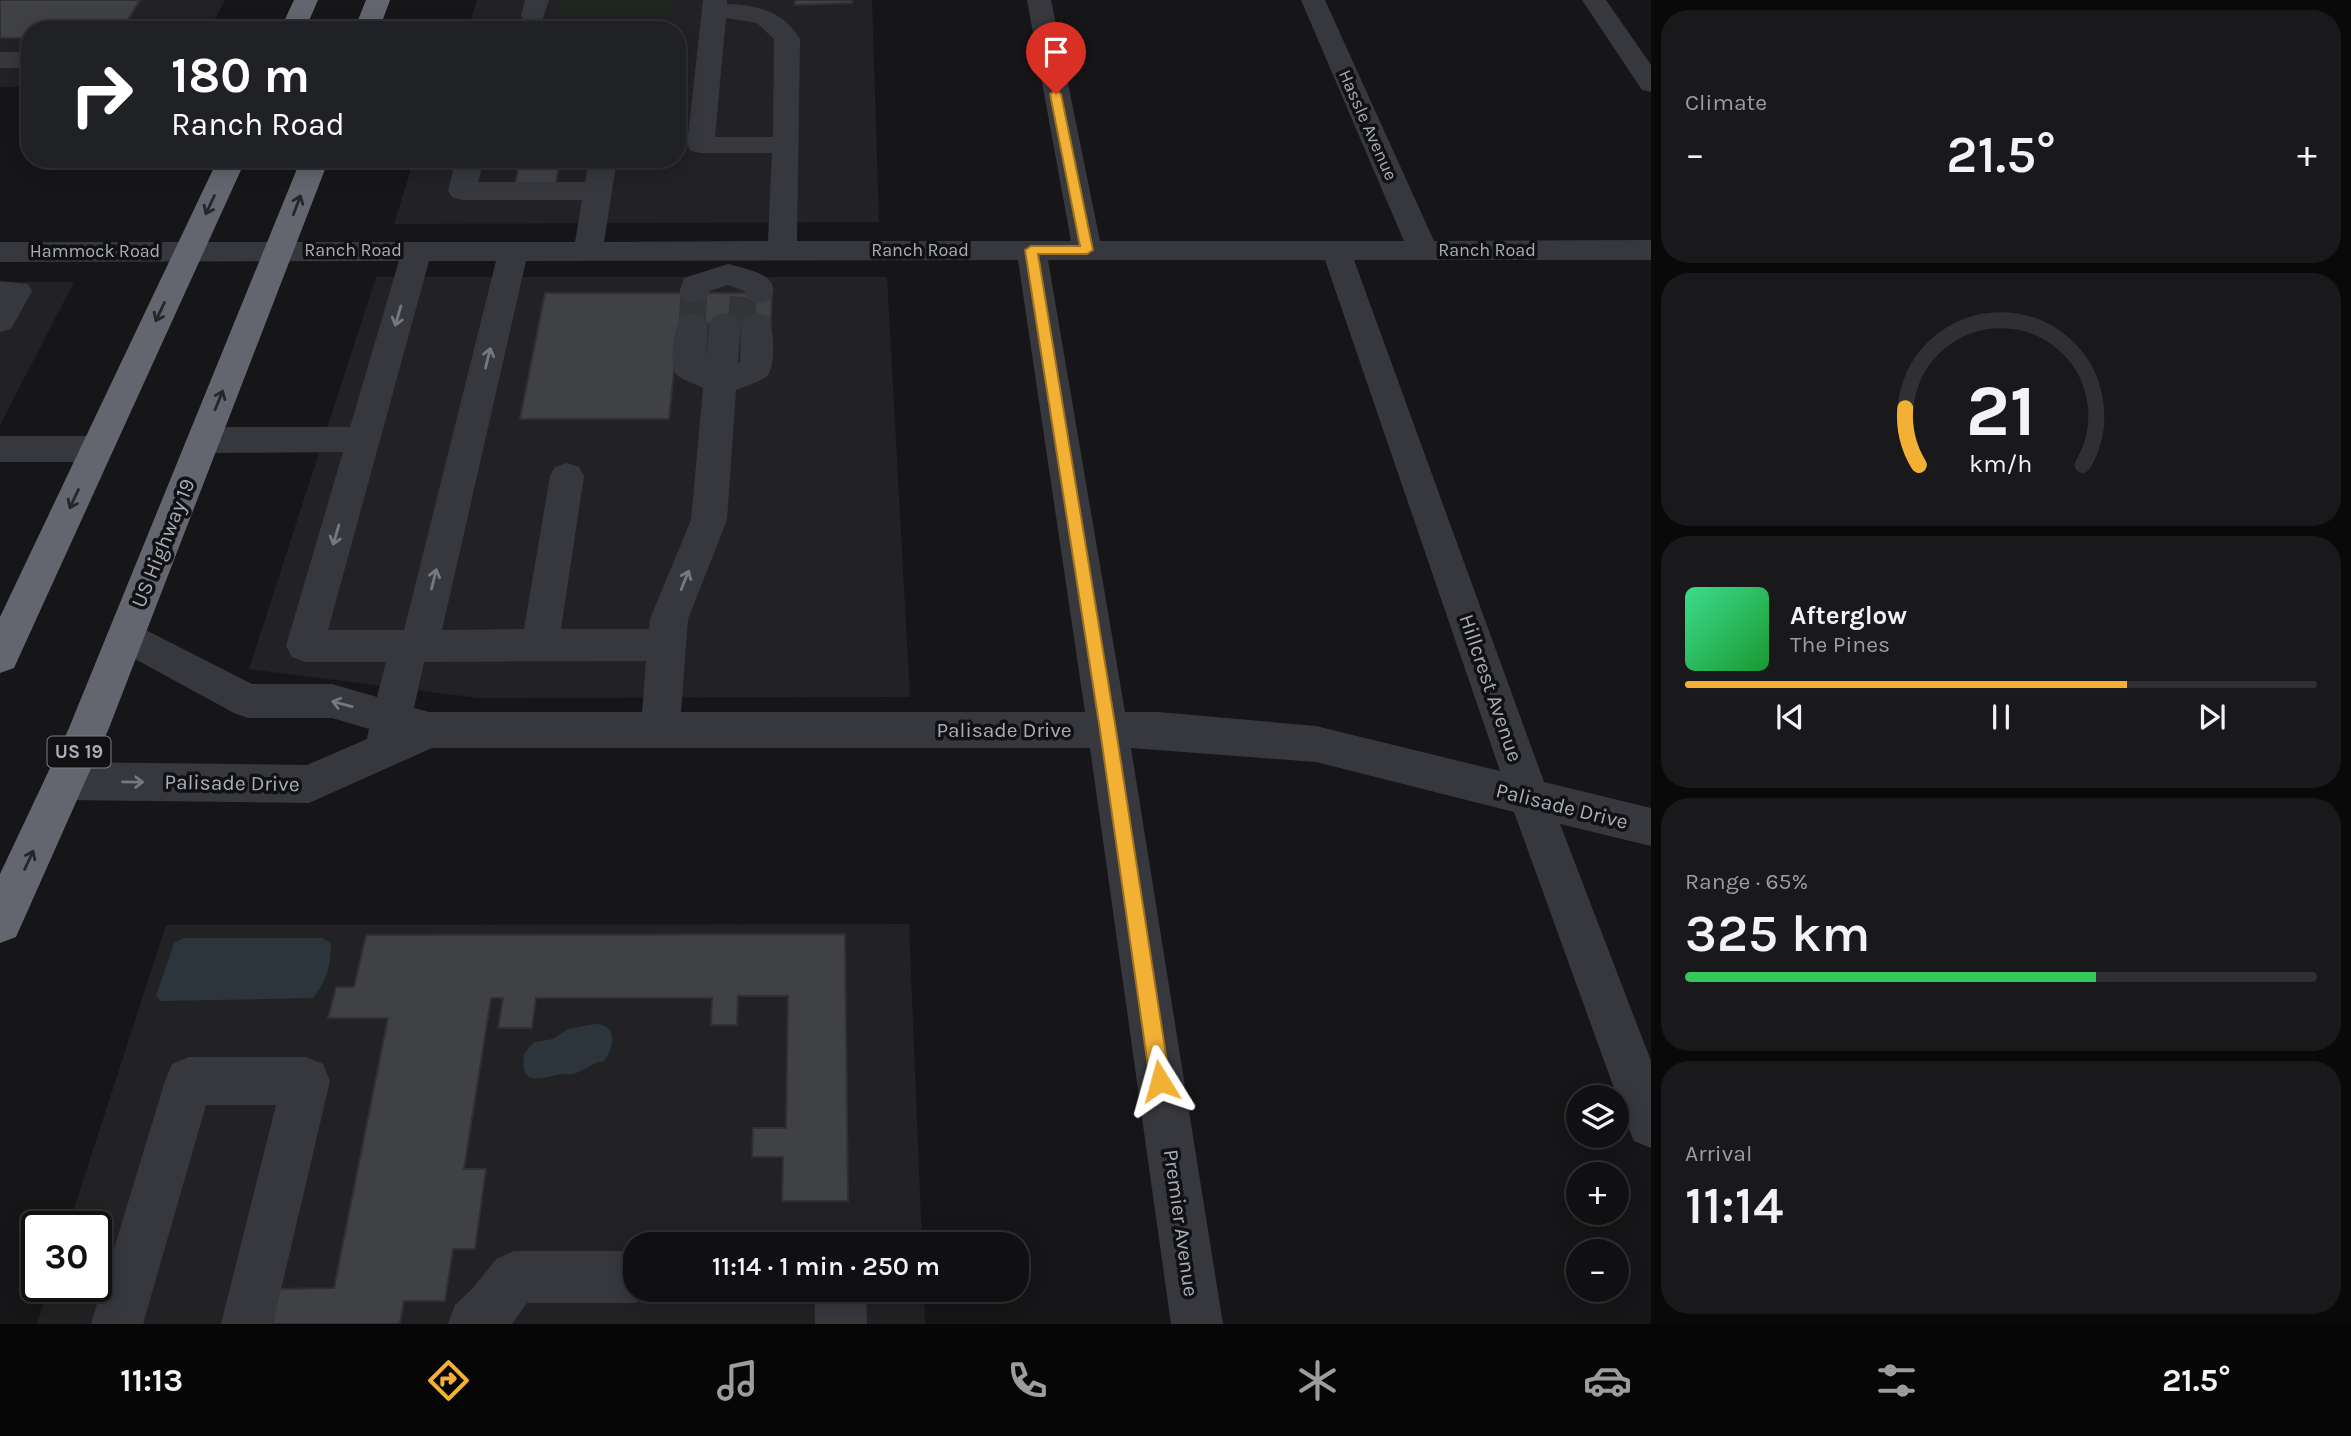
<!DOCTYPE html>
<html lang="en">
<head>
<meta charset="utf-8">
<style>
  :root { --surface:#101012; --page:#19191b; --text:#f1f3f6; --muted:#9c9d9f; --line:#303032; --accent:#f2b134 }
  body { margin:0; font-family:Karla,sans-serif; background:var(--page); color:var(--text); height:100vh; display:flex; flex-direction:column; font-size:26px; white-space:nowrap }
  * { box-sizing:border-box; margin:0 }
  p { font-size:23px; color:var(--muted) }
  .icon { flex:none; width:38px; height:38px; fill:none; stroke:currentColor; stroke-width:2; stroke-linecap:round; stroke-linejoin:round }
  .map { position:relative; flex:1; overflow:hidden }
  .sheet { display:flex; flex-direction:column; gap:10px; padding:10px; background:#09090a; width:700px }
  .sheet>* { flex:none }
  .guide { position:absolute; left:21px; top:21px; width:665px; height:147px; border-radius:28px; box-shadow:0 4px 18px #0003,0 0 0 2px var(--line); background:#202124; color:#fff; overflow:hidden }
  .tools { position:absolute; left:1566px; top:1085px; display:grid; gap:14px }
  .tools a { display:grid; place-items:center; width:63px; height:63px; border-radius:50%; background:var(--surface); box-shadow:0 4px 18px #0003,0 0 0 2px var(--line); font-size:35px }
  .speed { position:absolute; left:21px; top:1211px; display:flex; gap:14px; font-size:35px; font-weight:700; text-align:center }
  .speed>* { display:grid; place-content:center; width:91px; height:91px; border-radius:50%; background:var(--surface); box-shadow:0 4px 18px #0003,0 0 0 2px var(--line); line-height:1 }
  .speed .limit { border:4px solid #111; border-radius:10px; background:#fff; color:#111 }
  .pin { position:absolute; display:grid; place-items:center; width:60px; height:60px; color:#fff; margin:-72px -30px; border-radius:50% 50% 50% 0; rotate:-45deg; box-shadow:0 0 7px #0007 }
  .pin .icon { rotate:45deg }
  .me { position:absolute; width:77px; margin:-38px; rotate:352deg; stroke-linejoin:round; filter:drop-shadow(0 0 5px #0008) }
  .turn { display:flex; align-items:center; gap:24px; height:147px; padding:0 35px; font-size:32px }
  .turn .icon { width:91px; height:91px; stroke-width:2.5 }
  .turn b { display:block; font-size:49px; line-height:60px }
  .big { font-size:52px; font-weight:600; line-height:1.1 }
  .sheet .card { flex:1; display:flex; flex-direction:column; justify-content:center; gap:10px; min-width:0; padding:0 24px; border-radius:28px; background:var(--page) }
  .sheet .dial { align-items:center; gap:0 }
  .dial svg { height:182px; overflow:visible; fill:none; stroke:var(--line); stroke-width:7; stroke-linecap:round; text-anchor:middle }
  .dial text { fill:var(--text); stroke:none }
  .song { display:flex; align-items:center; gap:21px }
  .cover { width:84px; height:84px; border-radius:10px; background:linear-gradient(135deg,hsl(150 70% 55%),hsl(130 70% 35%)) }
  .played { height:7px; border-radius:4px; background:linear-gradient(90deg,var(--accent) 70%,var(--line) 70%) }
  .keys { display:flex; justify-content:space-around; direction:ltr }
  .heat { display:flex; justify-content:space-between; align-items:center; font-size:38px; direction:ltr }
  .charge { height:10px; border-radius:5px; background:linear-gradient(90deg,#34c759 65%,var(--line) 0) }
  .trip { position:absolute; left:623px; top:1232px; width:406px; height:70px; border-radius:28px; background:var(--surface); box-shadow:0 4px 18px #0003,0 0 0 2px var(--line); font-weight:600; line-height:70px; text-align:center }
  .tab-bar { display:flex; height:112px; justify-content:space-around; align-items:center; background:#060607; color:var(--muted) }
  .tab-bar .icon { width:49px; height:49px }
  .tab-bar .active { color:var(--accent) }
  .tab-bar b { font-size:32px; color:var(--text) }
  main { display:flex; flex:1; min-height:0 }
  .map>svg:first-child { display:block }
  .built { fill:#222225 }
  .green { fill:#1e261f }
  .water { fill:#2c353c }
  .building { fill:#404145; stroke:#303034; stroke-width:2 }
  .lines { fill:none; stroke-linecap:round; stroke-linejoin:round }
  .minor-tunnel { stroke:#333438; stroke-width:27; stroke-dasharray:27 14; stroke-linecap:butt }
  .minor { fill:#37383d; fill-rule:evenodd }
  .highway { fill:#63666e; fill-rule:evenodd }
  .oneway { stroke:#26262a }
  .oneway2 { stroke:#757881 }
  .route { fill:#f2b134; stroke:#9d7322; stroke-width:2 }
  .labels { text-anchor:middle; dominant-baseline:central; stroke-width:7; stroke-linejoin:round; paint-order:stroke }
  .far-street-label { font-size:18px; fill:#a8adb8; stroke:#111113 }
  .shield { fill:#111113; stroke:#7b7e86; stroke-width:2 }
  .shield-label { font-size:19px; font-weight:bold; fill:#a8adb8 }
  .street-label { font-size:21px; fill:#a8adb8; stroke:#111113 }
</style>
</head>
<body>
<main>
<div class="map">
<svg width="1651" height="1324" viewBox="0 0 1651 1324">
  <rect width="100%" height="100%" fill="#161618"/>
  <path class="built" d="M0 0H225L209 30H30V87H0Z
    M477 0H872L879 222 394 224 414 159H677V30H454L470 22Z
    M376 277H887L910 697 478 698 249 669Z
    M0 282H74L0 425Z
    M909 924 922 1244H635V1290H924L925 1324H37L49 1286H96V1227H68L166 925Z"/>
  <path class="green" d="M561 0H673L671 15 558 16Z"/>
  <path class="water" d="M184 938H322L331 943C331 965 327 981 313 998L161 1001 156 996 174 943Z
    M595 1024C619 1024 614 1048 604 1061 592 1062 584 1072 572 1074 568 1075 564 1074 561 1074 541 1078 519 1088 524 1054L534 1042 553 1039 568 1029Z"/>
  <path class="building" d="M0 0H140L122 30H30V38H0Z
    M795 0H852V3L795 5Z
    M520 159H560L556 183 515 184Z
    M545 293H772L771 324H679L669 419H520Z
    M845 934 848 1201H782L783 1157H752L753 1128H786L788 996H738L737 1025H711L712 998H536L532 1028H498L503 998H491L464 1169H486L475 1249H453L445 1301H404L400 1324H263L271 1289 334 1288 388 1018H328L336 987H354L366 935Z"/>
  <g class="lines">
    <path class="minor-tunnel" d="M692 324 694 293
      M741 324 744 293"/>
    <path class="minor" d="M525 0H549L542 21 533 23 524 21 521 16Z
      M703 0H727V4C758 5 783 11 800 39L797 241H1071L1027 0H1051L1100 241H1404L1301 0H1325L1434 241 1651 240V260H1354L1544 782 1651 808V846L1560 824 1651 1061V1148L1634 1141 1627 1124 1514 812 1316 762 1131 748 1223 1324H1171L1090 748H432L309 803 65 800 50 794 44 781 50 768 65 762 307 765 367 739 369 729 332 718H248L234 713 113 647 107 636 113 625 126 620 252 684H332L377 697 386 662H305L292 657 286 646 343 452 204 453 192 449 187 440 192 431 204 427H350L399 261 0 262V242H575L582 200H462L452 197 448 191 456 159H484L478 182H585L589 159H617L604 242 768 241 772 153H701L691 151 687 145ZM726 18 757 23 774 39 773 137H715ZM1018 260 1085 712H681L688 619 727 520 736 390C745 386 760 382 767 376 776 368 774 326 768 316L757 313 746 316 741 324 740 362 738 363 741 324 736 316 725 313 714 316 709 324 706 362 708 324 703 316 692 313 681 316C675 327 667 367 678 376 685 381 696 384 703 388L691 520 650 619 649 629H561L584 476 579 467 567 463 555 467 550 476 524 629 442 630 526 261ZM1048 260H1325L1500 771 1316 726 1158 712H1125ZM429 261H496L404 630H328ZM646 661 642 712H429L414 708 424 662Z
      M1582 0H1606L1651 65V92L1642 90Z
      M0 52H30V68H0Z
      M728 264C746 269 785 275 770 300L759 303 748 300 744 291 728 285 710 291 705 300 694 303 683 300 679 293 684 278Z
      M0 281 28 284 32 291 11 329 0 332Z
      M0 436H97L109 440 114 449 109 458 97 462H0Z
      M189 1057H306L323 1064 330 1081 273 1324H221L276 1105H206L143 1324H91L165 1081 172 1064Z
      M514 1251H635V1290H656L653 1295 635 1303H527L512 1324H448L455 1305 473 1288 496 1259Z
      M814 1290H866L867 1324H815Z"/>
    <path class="highway" d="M294 0H318L305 30H280Z
      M366 0H390L379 30H354Z
      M218 159H246L19 657 14 668 0 673V617Z
      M301 159H329L109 728 16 937 0 943V874L69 728Z"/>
  </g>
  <defs><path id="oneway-shaft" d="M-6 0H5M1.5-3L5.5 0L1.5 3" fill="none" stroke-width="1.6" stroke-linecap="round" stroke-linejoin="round" transform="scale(1.75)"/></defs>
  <g class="oneway">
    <use href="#oneway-shaft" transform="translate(210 205) rotate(115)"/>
    <use href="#oneway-shaft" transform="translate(297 205) rotate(-69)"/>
    <use href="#oneway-shaft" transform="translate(160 312) rotate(115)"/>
    <use href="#oneway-shaft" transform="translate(219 400) rotate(-68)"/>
    <use href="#oneway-shaft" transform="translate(74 499) rotate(115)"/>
    <use href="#oneway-shaft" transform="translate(29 860) rotate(-65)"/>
  </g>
  <g class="oneway2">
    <use href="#oneway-shaft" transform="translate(398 316) rotate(106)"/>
    <use href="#oneway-shaft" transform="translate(488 358) rotate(-76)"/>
    <use href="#oneway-shaft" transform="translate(336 535) rotate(106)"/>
    <use href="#oneway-shaft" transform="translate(434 579) rotate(-76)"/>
    <use href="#oneway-shaft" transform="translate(685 580) rotate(-68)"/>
    <use href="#oneway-shaft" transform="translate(342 704) rotate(-165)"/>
    <use href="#oneway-shaft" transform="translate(133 782) rotate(1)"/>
  </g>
  <path class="route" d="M1056 90 1061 94 1093 250 1087 254H1038L1116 730 1170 1081 1167 1088 1160 1091 1153 1088 1150 1081 1100 730 1025 250 1031 246H1080L1050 94Z"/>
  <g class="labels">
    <g class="far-street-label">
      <text transform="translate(1368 125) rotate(66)">Hassle Avenue</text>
      <text x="353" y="250">Ranch Road</text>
      <text x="920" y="250">Ranch Road</text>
      <text x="1487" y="250">Ranch Road</text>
      <text x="95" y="251">Hammock Road</text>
    </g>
    <rect class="shield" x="47.5" y="736.5" width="63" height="31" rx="5"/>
    <g class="shield-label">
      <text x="79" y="752">US 19</text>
    </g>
    <g class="street-label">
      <text transform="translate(163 543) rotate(-68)">US Highway 19</text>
      <text transform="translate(1491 688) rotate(71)">Hillcrest Avenue</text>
      <text x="1004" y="730">Palisade Drive</text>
      <text transform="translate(232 783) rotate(1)">Palisade Drive</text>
      <text transform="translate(1562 806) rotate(14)">Palisade Drive</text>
      <text transform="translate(1181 1223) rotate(82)">Premier Avenue</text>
    </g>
  </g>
</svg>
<div class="tools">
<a><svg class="icon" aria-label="layers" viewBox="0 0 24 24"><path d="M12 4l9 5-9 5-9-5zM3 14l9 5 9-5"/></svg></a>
<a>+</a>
<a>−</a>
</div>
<div class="speed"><div class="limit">30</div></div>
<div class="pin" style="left:1056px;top:94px;background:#d93025"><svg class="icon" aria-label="arrive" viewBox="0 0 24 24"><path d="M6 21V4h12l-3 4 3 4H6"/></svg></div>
<svg class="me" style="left:1160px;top:1081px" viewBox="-20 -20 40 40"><path d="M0-17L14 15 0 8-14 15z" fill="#f2b134" stroke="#fff" stroke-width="4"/></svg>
<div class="trip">11:14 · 1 min · 250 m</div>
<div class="guide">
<div class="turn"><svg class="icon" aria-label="right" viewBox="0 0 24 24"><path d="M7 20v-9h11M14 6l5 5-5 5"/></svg><div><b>180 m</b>Ranch Road</div></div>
</div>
</div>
<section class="sheet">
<div class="card"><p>Climate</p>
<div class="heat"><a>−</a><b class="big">21.5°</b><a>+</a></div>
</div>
<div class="card dial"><svg viewBox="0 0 100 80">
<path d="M14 69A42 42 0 1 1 86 69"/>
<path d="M14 69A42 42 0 0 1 8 44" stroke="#f2b134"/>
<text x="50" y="56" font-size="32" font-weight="700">21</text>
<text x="50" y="72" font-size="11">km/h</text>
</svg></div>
<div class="card">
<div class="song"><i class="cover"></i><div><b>Afterglow</b><p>The Pines</p></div></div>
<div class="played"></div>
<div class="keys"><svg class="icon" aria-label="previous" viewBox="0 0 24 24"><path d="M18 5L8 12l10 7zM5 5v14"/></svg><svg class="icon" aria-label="pause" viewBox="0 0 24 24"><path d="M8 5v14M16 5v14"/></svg><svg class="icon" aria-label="next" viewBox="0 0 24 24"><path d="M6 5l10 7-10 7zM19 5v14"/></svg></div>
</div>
<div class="card"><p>Range · 65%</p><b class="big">325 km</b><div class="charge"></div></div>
<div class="card"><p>Arrival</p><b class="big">11:14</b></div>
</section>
</main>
<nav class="tab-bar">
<b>11:13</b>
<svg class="icon active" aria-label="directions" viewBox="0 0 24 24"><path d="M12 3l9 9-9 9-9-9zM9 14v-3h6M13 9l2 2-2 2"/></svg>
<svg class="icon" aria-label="music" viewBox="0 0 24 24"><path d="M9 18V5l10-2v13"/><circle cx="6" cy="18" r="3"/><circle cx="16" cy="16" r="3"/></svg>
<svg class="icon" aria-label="phone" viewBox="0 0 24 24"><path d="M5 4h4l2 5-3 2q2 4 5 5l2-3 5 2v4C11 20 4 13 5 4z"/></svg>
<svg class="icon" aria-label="climate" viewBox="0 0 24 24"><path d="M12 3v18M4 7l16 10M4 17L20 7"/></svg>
<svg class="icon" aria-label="car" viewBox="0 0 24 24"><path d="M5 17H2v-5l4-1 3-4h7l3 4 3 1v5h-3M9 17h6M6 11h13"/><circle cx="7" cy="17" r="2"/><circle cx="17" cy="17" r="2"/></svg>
<svg class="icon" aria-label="filters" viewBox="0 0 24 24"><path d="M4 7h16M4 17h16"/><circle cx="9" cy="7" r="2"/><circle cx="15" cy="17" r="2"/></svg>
<b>21.5°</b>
</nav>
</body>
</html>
